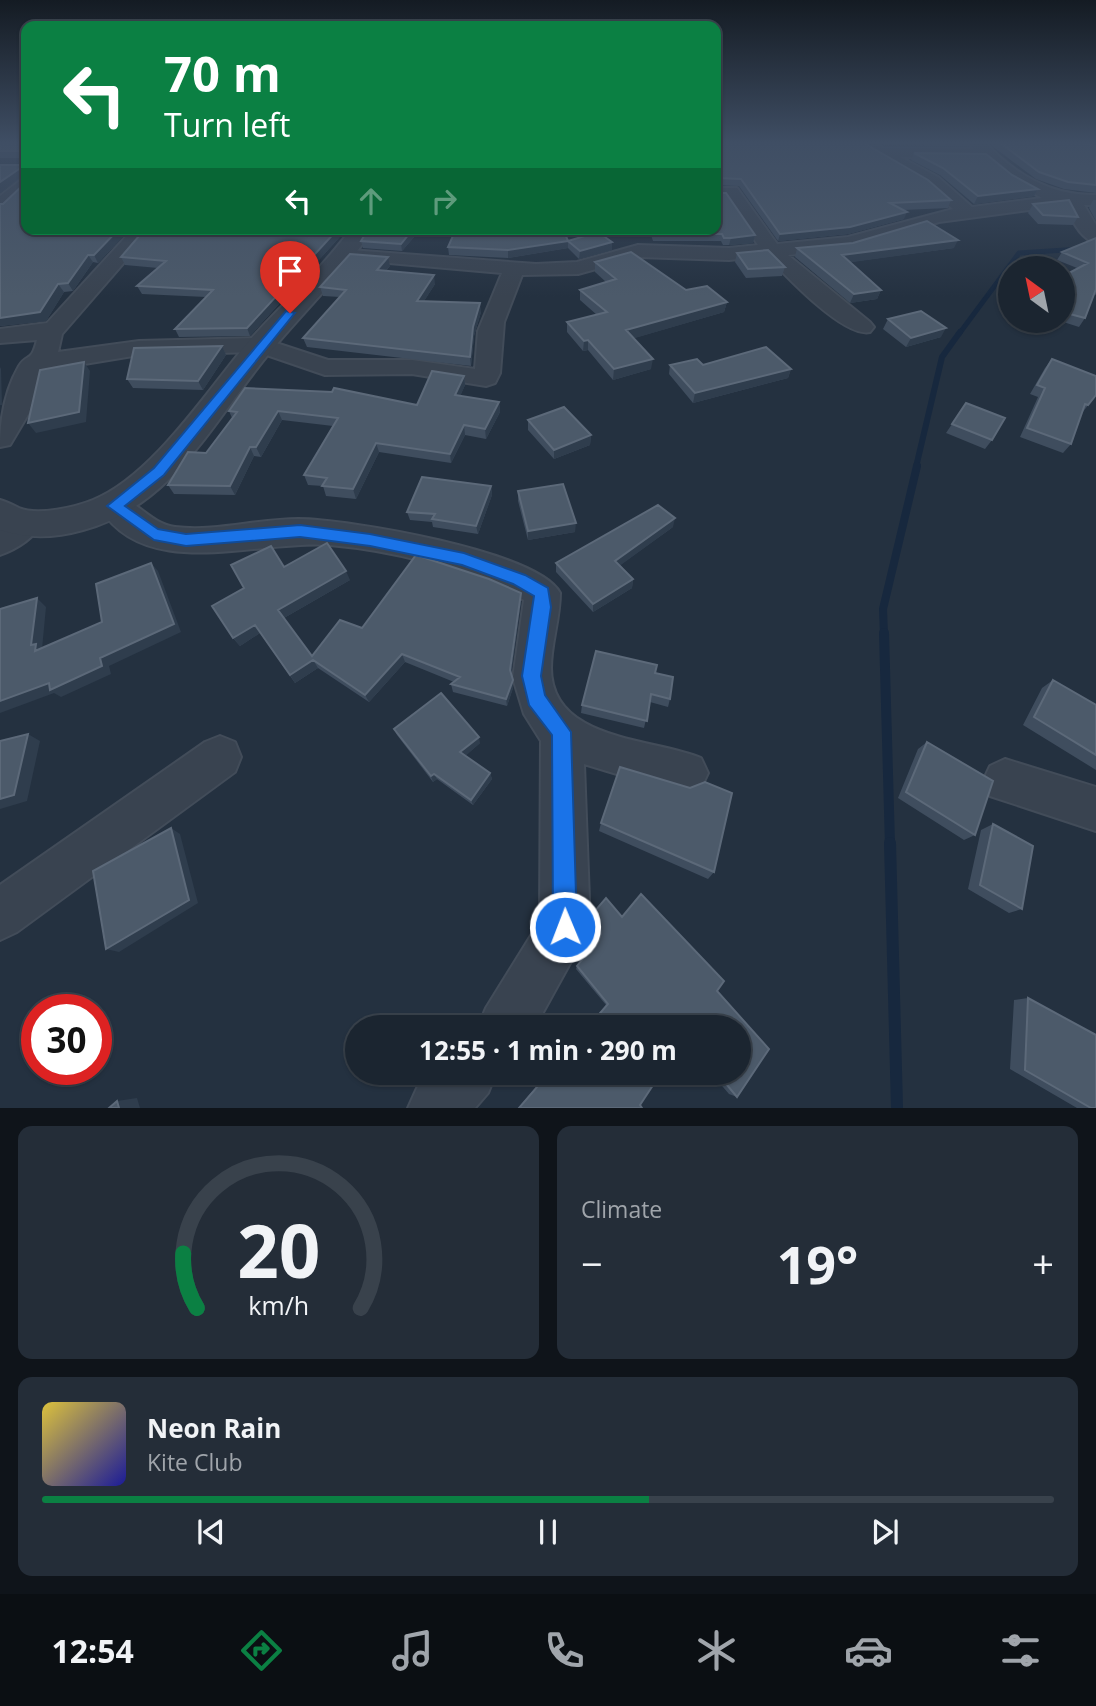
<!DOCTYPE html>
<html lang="en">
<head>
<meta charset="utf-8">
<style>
  :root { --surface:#1b2530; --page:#242d38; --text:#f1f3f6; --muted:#a0a5ab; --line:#39424c; --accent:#0b8043 }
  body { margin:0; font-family:"Open Sans",sans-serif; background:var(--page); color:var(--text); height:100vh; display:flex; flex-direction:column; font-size:26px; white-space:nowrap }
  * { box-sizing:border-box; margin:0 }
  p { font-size:23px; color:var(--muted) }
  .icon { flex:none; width:38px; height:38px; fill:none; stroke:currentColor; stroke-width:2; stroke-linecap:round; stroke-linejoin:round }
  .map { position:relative; height:1108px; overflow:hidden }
  .panel { display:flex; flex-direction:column; gap:18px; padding:18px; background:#0f141a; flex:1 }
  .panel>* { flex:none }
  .banner { position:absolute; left:21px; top:21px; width:700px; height:214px; border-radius:14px; box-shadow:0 2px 5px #0004,0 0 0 2px var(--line); background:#0b8043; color:#fff; overflow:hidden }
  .needle { width:46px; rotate:327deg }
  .tools { position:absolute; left:998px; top:256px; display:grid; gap:14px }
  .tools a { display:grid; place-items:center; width:77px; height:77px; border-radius:50%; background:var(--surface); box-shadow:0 2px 5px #0004,0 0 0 2px var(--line); font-size:35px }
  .speed { position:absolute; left:21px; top:994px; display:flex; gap:14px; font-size:35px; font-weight:700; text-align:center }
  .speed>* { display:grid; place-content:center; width:91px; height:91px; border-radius:50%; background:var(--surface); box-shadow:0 2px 5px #0004,0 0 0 2px var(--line); line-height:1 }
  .speed .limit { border:10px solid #d22; background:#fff; color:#111 }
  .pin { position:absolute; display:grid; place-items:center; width:60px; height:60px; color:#fff; margin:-72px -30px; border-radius:50% 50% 50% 0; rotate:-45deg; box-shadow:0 0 7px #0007 }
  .pin .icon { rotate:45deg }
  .me { position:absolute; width:77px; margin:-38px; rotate:359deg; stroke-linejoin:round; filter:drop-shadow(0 0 5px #0008) }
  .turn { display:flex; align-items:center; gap:24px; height:147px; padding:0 28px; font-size:32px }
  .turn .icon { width:91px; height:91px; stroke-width:2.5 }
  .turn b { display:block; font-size:49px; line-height:60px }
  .lanes { display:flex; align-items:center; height:66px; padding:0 28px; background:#0003; justify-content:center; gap:35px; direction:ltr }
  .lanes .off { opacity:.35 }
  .big { font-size:52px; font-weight:700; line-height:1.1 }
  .panel .card { flex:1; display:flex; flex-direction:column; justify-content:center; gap:10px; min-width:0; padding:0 24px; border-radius:14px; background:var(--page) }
  .panel .dial { align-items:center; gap:0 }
  .dial svg { height:182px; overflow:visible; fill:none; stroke:var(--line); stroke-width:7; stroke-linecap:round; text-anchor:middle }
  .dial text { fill:var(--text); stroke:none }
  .song { display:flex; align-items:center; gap:21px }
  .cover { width:84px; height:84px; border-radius:10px; background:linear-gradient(135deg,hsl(50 70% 55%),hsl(240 70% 35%)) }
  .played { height:7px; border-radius:4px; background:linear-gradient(90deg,var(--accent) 60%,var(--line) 60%) }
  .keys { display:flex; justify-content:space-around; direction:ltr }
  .heat { display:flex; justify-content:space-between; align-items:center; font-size:38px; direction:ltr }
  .panel .tiles { flex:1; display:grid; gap:18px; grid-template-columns:1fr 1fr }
  .card:last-child { grid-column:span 2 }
  .trip { position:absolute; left:345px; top:1015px; width:406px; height:70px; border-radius:35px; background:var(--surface); box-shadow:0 2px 5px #0004,0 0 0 2px var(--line); font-weight:700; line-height:70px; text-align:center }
  .tabs { display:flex; height:112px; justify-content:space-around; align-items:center; background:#0b0f13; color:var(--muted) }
  .tabs .icon { width:49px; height:49px }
  .tabs .current { color:var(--accent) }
  .tabs b { font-size:32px; color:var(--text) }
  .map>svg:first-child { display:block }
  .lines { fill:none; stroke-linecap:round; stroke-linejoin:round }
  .stream-far4 { stroke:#17283e; stroke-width:5 }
  .stream-far3 { stroke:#17283e; stroke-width:6 }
  .stream-far2 { stroke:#17283e; stroke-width:8 }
  .stream-far1 { stroke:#17283e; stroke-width:10 }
  .stream { stroke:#17283e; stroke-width:12 }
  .minor-casing { stroke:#424c59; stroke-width:4 }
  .tertiary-casing { stroke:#424c59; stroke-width:4 }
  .minor { fill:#394350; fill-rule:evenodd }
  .tertiary { fill:#394350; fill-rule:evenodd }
  .wall { fill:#3f4d5e }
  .shaded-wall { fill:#2f3d4d }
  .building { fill:#4c5a6a; stroke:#5c6979; stroke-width:2 }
  .route { fill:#1a73e8; stroke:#114b97; stroke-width:2 }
</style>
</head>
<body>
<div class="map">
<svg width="1096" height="1108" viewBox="0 0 1096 1108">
  <rect width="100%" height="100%" fill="#243140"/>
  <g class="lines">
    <path class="stream-far4" d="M959 334 1019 253 1096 248"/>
    <path class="stream-far3" d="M916 467 942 357 960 332"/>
    <path class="stream-far2" d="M884 635 883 609 917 466"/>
    <path class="stream-far1" d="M884 633 890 845"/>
    <path class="stream" d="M890 843 897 1108"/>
    <defs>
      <path id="minor" d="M854 142H872L883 148 974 149 969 142H984C1015 174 1050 196 1096 195V205H1084L1096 225V243C1081 239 1071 219 1066 205L939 222 849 249 788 255 870 322 874 327 870 332C844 338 786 276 767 256L729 260 639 257 578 274 522 275 504 322 500 373 495 383 486 386 412 374 325 375 258 352 139 355 42 371 29 413 10 445 0 447C0 420 5 390 19 366 28 352 31 364 37 340L0 343V329L47 323 133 229H153L62 334 58 352 139 341 261 338 328 360H412L475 369 478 331 502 273 344 259 337 257 334 253 337 249 536 264 577 262 638 245 729 248 758 245 726 197 716 198V188H737L777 244 848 237 953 209 926 185ZM900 157 983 159 1009 180 1042 198 972 207 938 177Z
        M1068 142H1096V151L1070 145Z
        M26 176V190L6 209 0 210V196Z
        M115 495C138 501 151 524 175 527 216 532 257 519 298 519 346 519 538 551 560 593 560 619 551 643 551 668 551 741 652 738 701 758L708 773 701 788 686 795 584 764 590 927 535 1027H478L486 1008 540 921 541 741 524 714 513 678 524 600C464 569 397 551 330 545 260 539 144 584 99 506L104 498Z
        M25 512 36 516 41 524C33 539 16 549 0 555V525Z
        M220 736 235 742 241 757 235 772 17 932 0 940V885L205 742Z
        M1005 759 1096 787V831L990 796 983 781 990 766Z
        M430 1073H496L488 1093 475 1108H408L417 1088Z"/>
      <path id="tertiary" d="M351 229H373C343 274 305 310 271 351 215 418 174 506 83 530 55 538 28 539 0 530V500C7 502 13 505 19 508 38 516 76 507 93 500 153 476 208 389 250 340 283 303 321 270 351 229Z"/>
    </defs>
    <use href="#minor" class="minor-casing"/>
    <use href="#tertiary" class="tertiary-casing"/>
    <use href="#minor" class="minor"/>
    <use href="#tertiary" class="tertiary"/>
  </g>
  <path class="wall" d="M0 142H26V229H130L98 263 93 262 73 291 64 292 46 321 0 326V204H3L23 185V176L0 193V165H24V158H0Z
    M716 142 951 200 948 208 903 210 904 219 848 234 778 241 739 186 717 185Z
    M877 142H971L969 146 884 145Z
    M987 142H1077L1096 146V193L1064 189 1036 179Z
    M914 153 1012 175 1038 189 1034 196 974 204 940 175 911 160Z
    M1093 200H1096V221L1089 208Z
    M1033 204 1078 217 1073 225 1038 224 1028 213Z
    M145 229H347L250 336 179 337 175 329 206 297 142 294 137 286 158 268 125 265 121 257Z
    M368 229H421L402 251 363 248 361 241Z
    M649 229H716L755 235 753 243 729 245H723L721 241H653Z
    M1096 238V295L1094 294 1085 318 1079 327 1057 320H1062V281L1067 274 1077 268 1057 260 1062 252Z
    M568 241 612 242V250L579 259 568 248 508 258 449 255 448 247Z
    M797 248H954L850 262 881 290 877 299 850 303 795 257Z
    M737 253 785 267 782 276 746 278 735 262Z
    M595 262 686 290 727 302 724 312 634 338 651 369 613 380 588 350 583 351 567 332V322L597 315 580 300V290L606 282 595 272Z
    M390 266 386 271 435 284 424 301 481 312 474 336 471 366 307 347 303 338 340 297 323 296 320 287Z
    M888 319 941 337 906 347 883 329Z
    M222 346 226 355 203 390 133 388 127 379Z
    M1052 359 1096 395 1082 413 1071 444 1063 453 1020 437 1038 397 1030 394 1045 368Z
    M670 365H703L791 369 788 378 693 403 669 374Z
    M464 376 465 385 460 396 499 402 500 412 486 439 465 435 451 463 379 452 356 499 326 496 323 486 308 485 304 475 333 426 282 420 261 457 254 456 235 495 174 494 168 485 206 453 232 418 229 411 417 405Z
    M966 403 992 440 985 449 946 433Z
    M528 420 591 435 590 445 554 459 528 430Z
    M491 486 492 495 478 534 433 527 432 522 410 520 407 512Z
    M518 491 575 532 528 540 518 501Z
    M673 527 620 565 633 579 632 588 593 612 556 572V563Z
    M284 567 350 580 284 618 312 656 362 628 521 593V602L511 674 513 688 507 706 453 692 451 684 454 682 405 662 369 702 318 668 295 683 260 633 240 646 233 638Z
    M655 673 670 699 668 707 650 702 644 728 581 713 582 705Z
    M1053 680 1096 705V770L1023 725 1042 688Z
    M394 729 480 743 465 756 490 773 492 779 473 805 437 779 433 782 397 735Z
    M927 742 975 835 964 840 898 798 918 749Z
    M690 788 714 872 708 879 599 831 601 823Z
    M993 824 1022 909 1009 913 968 889 981 830Z
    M641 894 724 981 717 991 769 1049 737 1097 729 1094 711 1073H738V1027H587L606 1005 576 969 577 966 594 944 588 937 592 927V917L594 912 606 898 622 917Z
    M1028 998 1096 1108H1077L1010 1069 1014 1000Z
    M548 1073H661L640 1105 642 1108H518Z"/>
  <path class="shaded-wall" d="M22 167 26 173 0 193V182Z
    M1038 189 1034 196 974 204 978 196Z
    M907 212 904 219 848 234 778 241 780 234Z
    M119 229H130L98 263 94 255Z
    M338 229H347L250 336 247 328Z
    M413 229H421L402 251 401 244Z
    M755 235 753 243 729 245 731 238Z
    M958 240 954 248 839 264 842 255Z
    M568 241V248L508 258V250Z
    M612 242V250L579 259 580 251Z
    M88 255 93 262 73 291 68 283Z
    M388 257 390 266 379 278 377 270Z
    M434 275 435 284 419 309 417 301Z
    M58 284 64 292 46 321 0 326V318Z
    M881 290 877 299 850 303 854 294Z
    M727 302 724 312 625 341 626 330Z
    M480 303 481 312 474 336 471 366 470 357 473 327Z
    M946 328 941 337 906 347 911 338Z
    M588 340V350L583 351 584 341Z
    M222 346 226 355 203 390 198 381Z
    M653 359 651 369 613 380 614 369Z
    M84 362 90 371 86 422 36 433 28 423Z
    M0 367 1 369 2 405H0Z
    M791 369 788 378 693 403 695 393Z
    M464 376 465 385 457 404 455 395Z
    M499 402 500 412 486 439 485 429Z
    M278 411 282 420 261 457 256 447Z
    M464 425 465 435 451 463 450 454Z
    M591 435 590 445 554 459V450Z
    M376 443 379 452 356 499 353 489Z
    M250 447 254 456 235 495 230 486Z
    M491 486 492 495 478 534 476 526Z
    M675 518 673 527 614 570 615 561Z
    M576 523 575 532 528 540V531Z
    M151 563 158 571 181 632 109 666 111 674 61 697 54 693 0 713V701L100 658Z
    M346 571 350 580 284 618 278 610Z
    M633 579 632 588 593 612V604Z
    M521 593V602L510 678V670Z
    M37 598 46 607 42 649 35 651 31 645Z
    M255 625 260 633 240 646 233 638Z
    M402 654 405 662 369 702 365 695Z
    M313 660 318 668 295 683 290 675Z
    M513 680V688L507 706 506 699Z
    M28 734 40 741 27 801 0 809V799Z
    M479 737 480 743 462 759 460 752Z
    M490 773 492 779 473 805 471 800Z
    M434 774 437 779 433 782 431 776Z
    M171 828 180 834 198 903 119 952 106 949Z
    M137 1098 140 1108H119L117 1101Z"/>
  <path class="building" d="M0 142H26V229H119L94 255H88L68 283 58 284 40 312 0 318V204H3L23 185 22 167 0 182V165H24V151H0Z
    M716 142H862L928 180 951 200 890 203 907 212 850 227 780 234 741 179 717 178 716 192Z
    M999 142H1077L1096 146V185L1068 182 1039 172Z
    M914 153 986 154 1012 175 1038 189 978 196 943 168Z
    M716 193H726L755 235 731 238H724L722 234H654L653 229H716Z
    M1069 200 1078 217 1043 215 1033 204Z
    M927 221 958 240 842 255 881 290 854 294 797 248 853 243Z
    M145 229H338L247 328 175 329 213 290 137 286 166 261 121 257Z
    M368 229H413L401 244 361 241Z
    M456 229H563L568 241 598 232 612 242 580 251 568 241 508 250 448 247Z
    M1096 238V289L1085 318 1062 312V285L1067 274 1088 263 1062 252Z
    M768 250 785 267 748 269 737 253Z
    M631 252 686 290 707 286 727 302 626 330 653 359 614 369 588 340 584 341 567 322 607 312 580 290 616 279 595 262Z
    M350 254 388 257 377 270 434 275 417 301 480 303 473 327 470 357 303 338 346 290 320 287Z
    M921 311 946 328 911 338 888 319Z
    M222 346 198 381 127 379 134 348Z
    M766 347 791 369 695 393 670 365 697 359 703 365Z
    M1052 359 1096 376V395L1088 405 1085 404 1071 444 1027 428 1045 388 1037 385Z
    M84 362 79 412 28 423 40 370Z
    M432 371 464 376 455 395 499 402 485 429 464 425 450 454 376 443 353 489 322 486 327 478 304 475 338 418 278 411 256 447H250L230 486 168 485 188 452 206 453 237 412 229 411 245 388 332 392 334 388 417 405Z
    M966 403 1005 418 992 440 952 424Z
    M564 407 591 435 554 450 528 420Z
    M422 477 491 486 476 526 432 519 435 514 407 512Z
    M563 484 576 523 528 531 518 491Z
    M658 505 675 518 615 561 633 579 593 604 556 563Z
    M327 543 346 571 278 610 312 656 340 620 362 628 416 555 489 579 521 593 510 670 513 680 506 699 451 684 460 677 402 654 365 695 313 660 290 675 255 625 233 638 212 606 244 588 231 565 271 546 284 567Z
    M151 563 174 624 100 658 102 666 50 690 49 683 0 701V609L37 598 31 645 36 644 35 651 102 622 96 584Z
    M596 651 657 665 655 673 673 677 670 699 651 694 647 721 582 705Z
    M1053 680 1096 705V755L1034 717Z
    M441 693 479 737 460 752 490 773 471 800 434 774 431 776 394 729Z
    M28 734 14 795 0 799V741Z
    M927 742 993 781 975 835 906 792Z
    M620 767 690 788 705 782 732 793 714 872 601 823Z
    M993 824 1033 846 1022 909 980 885Z
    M171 828 189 900 106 949 93 871Z
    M641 894 724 981 717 991 769 1049 737 1097 717 1073H738V1027H588L608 1004 577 966 597 941 589 932 594 924V912L606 898 622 917Z
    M1028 998 1096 1035V1108H1091L1025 1070Z
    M549 1073H661L640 1105 642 1108H519Z
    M117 1101 119 1108H109Z"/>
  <linearGradient id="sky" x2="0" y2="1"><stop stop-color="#141b23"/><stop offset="0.48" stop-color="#3f4e64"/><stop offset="1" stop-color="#3f4e64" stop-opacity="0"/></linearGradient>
  <rect width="1096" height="297" fill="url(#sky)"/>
  <path class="route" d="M286 311 295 313 164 475 125 506 158 529 186 534 300 525 370 534 464 553 525 575 548 588 551 607 541 676 545 695 571 732 577 927 573 935 565 939 556 935 553 927 552 735 529 705 522 676 534 596 513 584 462 565 370 546 300 537 186 546 154 540 107 506 154 468Z"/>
</svg>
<div class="tools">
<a><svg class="needle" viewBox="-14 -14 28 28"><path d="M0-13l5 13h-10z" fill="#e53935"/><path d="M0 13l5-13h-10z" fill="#a0a5ab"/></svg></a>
</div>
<div class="speed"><div class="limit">30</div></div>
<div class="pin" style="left:290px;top:313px;background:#d93025"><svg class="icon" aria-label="arrive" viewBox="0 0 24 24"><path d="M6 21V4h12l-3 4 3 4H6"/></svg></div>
<svg class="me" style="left:565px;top:927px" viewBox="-20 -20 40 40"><circle r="17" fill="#1a73e8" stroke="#fff" stroke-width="3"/><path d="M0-11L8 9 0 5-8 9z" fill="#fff"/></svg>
<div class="trip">12:55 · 1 min · 290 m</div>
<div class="banner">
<div class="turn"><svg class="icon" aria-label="left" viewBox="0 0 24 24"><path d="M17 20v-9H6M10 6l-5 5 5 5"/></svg><div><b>70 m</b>Turn left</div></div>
<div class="lanes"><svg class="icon" aria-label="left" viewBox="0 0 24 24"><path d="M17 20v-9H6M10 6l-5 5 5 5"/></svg><svg class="icon off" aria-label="ahead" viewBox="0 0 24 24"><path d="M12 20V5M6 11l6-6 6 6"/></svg><svg class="icon off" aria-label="right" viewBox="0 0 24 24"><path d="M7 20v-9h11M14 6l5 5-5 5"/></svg></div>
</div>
</div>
<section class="panel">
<div class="tiles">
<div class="card dial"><svg viewBox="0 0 100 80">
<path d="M14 69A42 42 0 1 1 86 69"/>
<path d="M14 69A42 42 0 0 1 8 45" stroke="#0b8043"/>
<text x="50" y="56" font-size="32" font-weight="700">20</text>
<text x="50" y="72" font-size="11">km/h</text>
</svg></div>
<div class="card"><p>Climate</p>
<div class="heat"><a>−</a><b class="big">19°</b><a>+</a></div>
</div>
<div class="card">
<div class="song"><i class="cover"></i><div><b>Neon Rain</b><p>Kite Club</p></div></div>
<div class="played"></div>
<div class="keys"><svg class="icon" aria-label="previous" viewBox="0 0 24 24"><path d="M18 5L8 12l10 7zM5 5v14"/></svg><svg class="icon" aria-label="pause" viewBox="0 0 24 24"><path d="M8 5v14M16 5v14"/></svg><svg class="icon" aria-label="next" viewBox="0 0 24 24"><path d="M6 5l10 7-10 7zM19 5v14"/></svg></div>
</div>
</div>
</section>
<nav class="tabs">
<b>12:54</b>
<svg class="icon current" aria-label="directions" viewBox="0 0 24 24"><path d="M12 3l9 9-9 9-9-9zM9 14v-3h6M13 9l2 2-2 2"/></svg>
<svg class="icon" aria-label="music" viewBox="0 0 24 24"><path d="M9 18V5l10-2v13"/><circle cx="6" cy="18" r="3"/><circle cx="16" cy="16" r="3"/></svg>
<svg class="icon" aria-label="phone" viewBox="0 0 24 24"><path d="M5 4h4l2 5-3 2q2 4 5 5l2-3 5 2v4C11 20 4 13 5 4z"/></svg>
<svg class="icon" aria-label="climate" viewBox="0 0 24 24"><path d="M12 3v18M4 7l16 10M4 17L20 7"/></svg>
<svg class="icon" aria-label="car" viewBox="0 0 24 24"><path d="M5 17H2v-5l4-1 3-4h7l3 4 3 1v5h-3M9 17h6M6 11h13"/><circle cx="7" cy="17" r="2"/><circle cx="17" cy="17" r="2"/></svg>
<svg class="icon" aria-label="filters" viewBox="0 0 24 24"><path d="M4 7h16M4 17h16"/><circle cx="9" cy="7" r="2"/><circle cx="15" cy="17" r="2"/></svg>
</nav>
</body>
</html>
